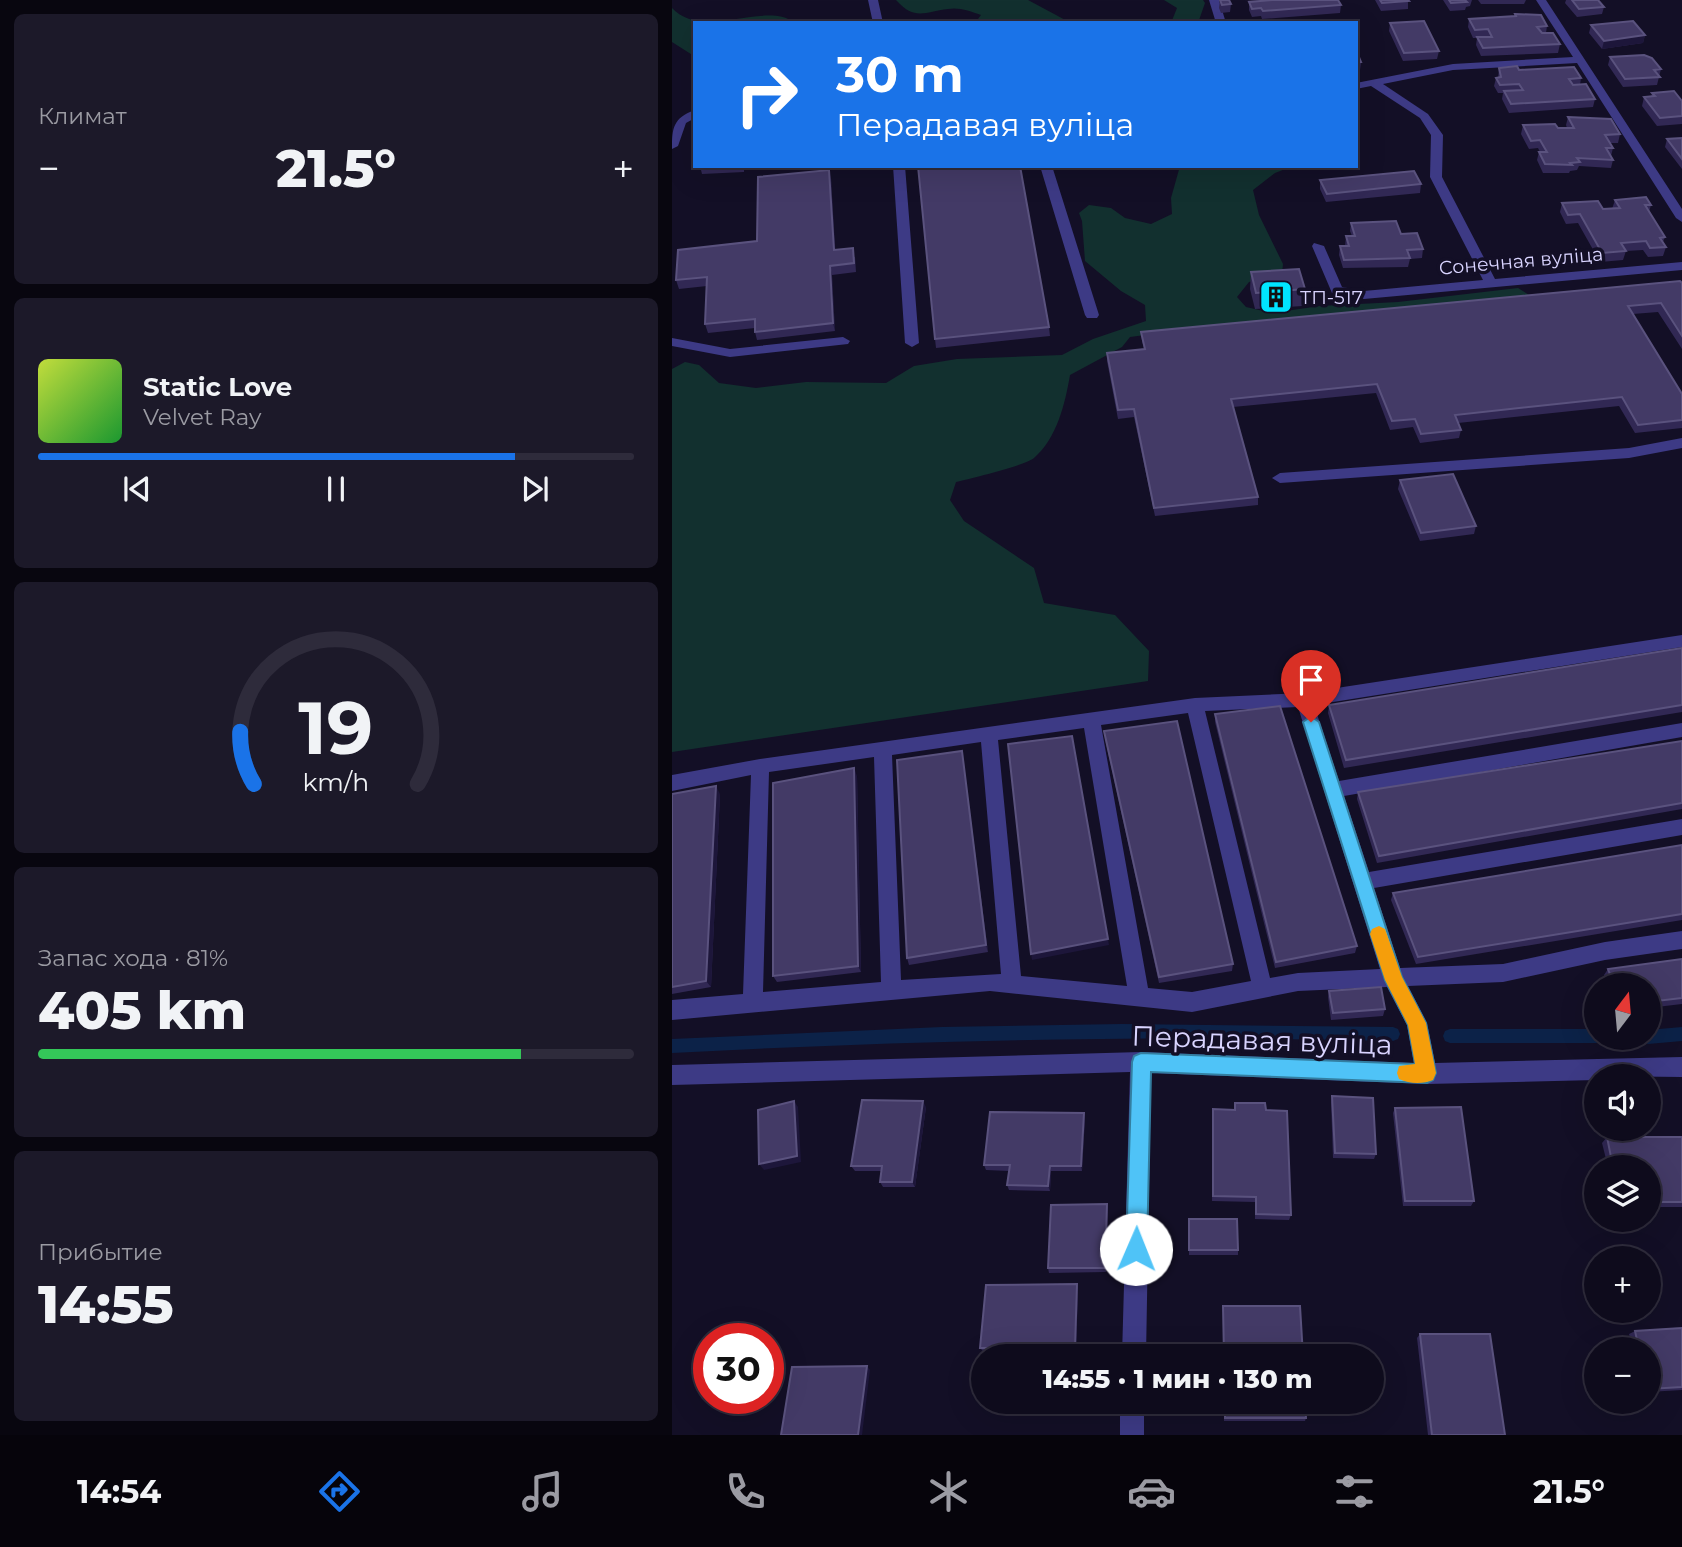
<!DOCTYPE html>
<html lang="ru">
<head>
<meta charset="utf-8">
<style>
  :root { --surface:#0e0b1c; --page:#1c1929; --text:#f1f3f6; --muted:#9b9ba3; --line:#2e2b3b; --accent:#1a73e8 }
  body { margin:0; font-family:Montserrat,sans-serif; background:var(--page); color:var(--text); height:100vh; display:flex; flex-direction:column; font-size:26px; white-space:nowrap }
  * { box-sizing:border-box; margin:0 }
  p { font-size:23px; color:var(--muted) }
  .icon { flex:none; width:38px; height:38px; fill:none; stroke:currentColor; stroke-width:2; stroke-linecap:round; stroke-linejoin:round }
  .map { position:relative; flex:1; overflow:hidden }
  .sheet { display:flex; flex-direction:column; gap:14px; padding:14px; background:#08060f; width:672px }
  .sheet>* { flex:none }
  .hud { position:absolute; left:21px; top:21px; width:665px; height:147px; border-radius:0px; box-shadow:0 7px 28px #0002,0 0 0 2px var(--line); background:#1a73e8; color:#fff; overflow:hidden }
  .needle { width:46px; rotate:16deg }
  .controls { position:absolute; left:912px; top:973px; display:grid; gap:14px }
  .controls a { display:grid; place-items:center; width:77px; height:77px; border-radius:50%; background:var(--surface); box-shadow:0 7px 28px #0002,0 0 0 2px var(--line); font-size:35px }
  .speed { position:absolute; left:21px; top:1323px; display:flex; gap:14px; font-size:35px; font-weight:700; text-align:center }
  .speed>* { display:grid; place-content:center; width:91px; height:91px; border-radius:50%; background:var(--surface); box-shadow:0 7px 28px #0002,0 0 0 2px var(--line); line-height:1 }
  .speed .limit { border:10px solid #d22; background:#fff; color:#111 }
  .pin { position:absolute; display:grid; place-items:center; width:60px; height:60px; color:#fff; margin:-72px -30px; border-radius:50% 50% 50% 0; rotate:-45deg; box-shadow:0 0 7px #0007 }
  .pin .icon { rotate:45deg }
  .me { position:absolute; width:77px; margin:-38px; rotate:1deg; stroke-linejoin:round; filter:drop-shadow(0 0 5px #0008) }
  .turn { display:flex; align-items:center; gap:24px; height:147px; padding:0 28px; font-size:32px }
  .turn .icon { width:91px; height:91px; stroke-width:2.5 }
  .turn b { display:block; font-size:49px; line-height:60px }
  .big { font-size:52px; font-weight:800; line-height:1.1 }
  .sheet .tile { flex:1; display:flex; flex-direction:column; justify-content:center; gap:10px; min-width:0; padding:0 24px; border-radius:10px; background:var(--page) }
  .sheet .dial { align-items:center; gap:0 }
  .dial svg { height:182px; overflow:visible; fill:none; stroke:var(--line); stroke-width:7; stroke-linecap:round; text-anchor:middle }
  .dial text { fill:var(--text); stroke:none }
  .song { display:flex; align-items:center; gap:21px }
  .cover { width:84px; height:84px; border-radius:10px; background:linear-gradient(135deg,hsl(70 70% 55%),hsl(130 70% 35%)) }
  .played { height:7px; border-radius:4px; background:linear-gradient(90deg,var(--accent) 80%,var(--line) 80%) }
  .keys { display:flex; justify-content:space-around; direction:ltr }
  .heat { display:flex; justify-content:space-between; align-items:center; font-size:38px; direction:ltr }
  .charge { height:10px; border-radius:5px; background:linear-gradient(90deg,#34c759 81%,var(--line) 0) }
  .trip { position:absolute; left:299px; top:1344px; width:413px; height:70px; border-radius:35px; background:var(--surface); box-shadow:0 7px 28px #0002,0 0 0 2px var(--line); font-weight:800; line-height:70px; text-align:center }
  .menu { display:flex; height:112px; justify-content:space-around; align-items:center; background:#06040b; color:var(--muted) }
  .menu .icon { width:49px; height:49px }
  .menu .selected { color:var(--accent) }
  .menu b { font-size:32px; color:var(--text) }
  main { display:flex; flex:1; min-height:0 }
  .map>svg:first-child { display:block }
  .green { fill:#12302f }
  .lines { fill:none; stroke-linecap:round; stroke-linejoin:round }
  .stream { fill:#0c2248; fill-rule:evenodd }
  .minor { fill:#3d3a85; fill-rule:evenodd }
  .wall { fill:#312854 }
  .shaded-wall { fill:#1d163a }
  .building { fill:#433a66; stroke:#5a527e; stroke-width:2 }
  .route { fill:#4fc3f7; stroke:#337fa1; stroke-width:2 }
  .slow { fill:#f59e0b }
  .labels { text-anchor:middle; dominant-baseline:central; stroke-width:7; stroke-linejoin:round; paint-order:stroke }
  .far-street-label { font-size:19px; fill:#d9d4ff; stroke:#130f26 }
  .far-poi-label { font-size:19px; fill:#d9d4ff; stroke:#130f26; text-anchor:start }
  .near-street-label { font-size:28px; fill:#d9d4ff; stroke:#130f26 }
</style>
</head>
<body>
<main>
<section class="sheet">
<div class="tile"><p>Климат</p>
<div class="heat"><a>−</a><b class="big">21.5°</b><a>+</a></div>
</div>
<div class="tile">
<div class="song"><i class="cover"></i><div><b>Static Love</b><p>Velvet Ray</p></div></div>
<div class="played"></div>
<div class="keys"><svg class="icon" aria-label="previous" viewBox="0 0 24 24"><path d="M18 5L8 12l10 7zM5 5v14"/></svg><svg class="icon" aria-label="pause" viewBox="0 0 24 24"><path d="M8 5v14M16 5v14"/></svg><svg class="icon" aria-label="next" viewBox="0 0 24 24"><path d="M6 5l10 7-10 7zM19 5v14"/></svg></div>
</div>
<div class="tile dial"><svg viewBox="0 0 100 80">
<path d="M14 69A42 42 0 1 1 86 69"/>
<path d="M14 69A42 42 0 0 1 8 46" stroke="#1a73e8"/>
<text x="50" y="56" font-size="32" font-weight="700">19</text>
<text x="50" y="72" font-size="11">km/h</text>
</svg></div>
<div class="tile"><p>Запас хода · 81%</p><b class="big">405 km</b><div class="charge"></div></div>
<div class="tile"><p>Прибытие</p><b class="big">14:55</b></div>
</section>
<div class="map">
<svg width="1010" height="1435" viewBox="0 0 1010 1435">
  <rect width="100%" height="100%" fill="#130f26"/>
  <path class="green" d="M224 0H356L397 22 303 23 309 15C298 11 287 7 276 9 252 12 243 21 224 0Z
    M492 0H531L533 3 526 23H499L505 8Z
    M0 8C30 41 93 0 123 23H23V71L19 66 22 56 0 42Z
    M508 166H621L603 173 581 190 587 215 611 264 610 274 577 282 565 297 574 307 600 313 648 306 726 302 846 288 857 295 839 300 563 323 458 337 450 347 398 375C393 404 385 438 362 458 352 466 300 478 284 482L278 500 292 521 362 568 372 603 443 615 477 651 476 681 0 752V369L13 362 27 365 47 383 84 388 134 382 214 383 242 366 285 359 390 355 421 339 474 321 473 305 449 291 413 261 410 221 407 213 417 205 439 208 453 218 479 224 500 214 499 198Z"/>
  <g class="lines">
    <path class="stream" d="M450 1024 721 1027 726 1029 728 1034 726 1039 721 1041C480 1035 240 1040 0 1053V1039L270 1027Z
      M1010 1027V1041L976 1044 971 1042 969 1038H976V1030Z
      M778 1029H924V1038H931L929 1041 924 1043H778L773 1041 771 1036 773 1031Z"/>
    <path class="minor" d="M196 0H206L211 23H201Z
      M537 0H547L554 23H544Z
      M864 0H874L1010 209V222L1004 218 905 63 781 70 711 84 756 114 771 135 770 177 823 279 1010 262V270L692 299 660 293 640 246 642 243 652 246 670 287 692 291 811 280 758 177 759 135 748 118 699 86 684 89V83L781 64 901 57Z
      M23 110V118L14 123 6 146 0 149C0 128 1 118 23 110Z
      M221 166H233L247 343 240 347 233 343Z
      M368 166H380L427 315 425 318H415L413 315Z
      M171 337 178 341 176 344 58 357 0 346V338L58 349Z
      M1010 438V448L957 458 608 483 600 478 608 473 957 448Z
      M1010 635V647L642 705 667 781 1010 723V737L672 796 697 872 1010 819V835L702 888 728 968 831 964 933 942 1010 931V949L933 960 831 982 736 986 755 1023 763 1063 1010 1057V1077L924 1076V1080L755 1084 479 1073 474 1356H450L458 1072 0 1085V1065L469 1052 742 1063 735 1025 715 987 626 991 520 1012 318 991 0 1020V1000L71 994 79 775 0 791V775L88 759 523 698 632 693ZM626 707 708 969 626 973 598 978 533 711ZM516 713 579 981 520 992 476 988 429 725ZM412 728 455 986 349 976 326 740ZM309 742 329 974 229 980 220 755ZM202 757 209 982 91 992 97 772Z
      M448 1402H472V1435H448Z"/>
  </g>
  <path class="wall" d="M548 0 559 4 558 12 549 13 547 8Z
    M572 0H666L669 5 668 13 590 19 589 16 580 17 577 10V2L596 1Z
    M703 0H736V9L709 11Z
    M771 0H800L798 6 794 7 793 10 778 11Z
    M806 0H854L852 4H809Z
    M894 0H926L932 7 930 14 905 17 893 3Z
    M843 14 875 26 874 33 888 44 886 53 809 56 804 45 805 38H801L796 27 797 19 842 16Z
    M718 23 767 51 765 59 731 61 717 31Z
    M919 25 973 35 971 43 930 49 917 33Z
    M684 50 689 62 688 70H684Z
    M938 57 989 69 985 85 951 87 936 65Z
    M827 68 909 78 908 85 923 99 921 107 837 113 830 99 831 93H826L822 86 824 78H826Z
    M980 93 1010 101V124L985 126 970 106 972 97H979Z
    M896 117 948 134 946 143H938L941 148 939 156 941 160 939 168 907 166 905 170 898 171 897 173H871L865 160 867 152H868L866 148 857 149 849 134 851 125 886 128H895L894 125Z
    M1010 138V169L993 147 995 139Z
    M28 166H72V172L30 174Z
    M159 178 163 250 183 257 184 272 160 275 163 331 85 340 83 332V328L36 333 33 324 35 286 7 289 4 280 85 241Z
    M648 180 749 184 748 193 654 202 648 189Z
    M943 200 979 205 977 212 993 237 991 242 994 247 991 256 976 257 971 250 954 251 951 260 928 262 906 223 894 224 888 212 890 203 931 209H940Z
    M679 223 729 234 751 249 750 258 738 259 736 267 671 268 667 255 668 246H673L674 236H680L678 231Z
    M579 272 633 289 631 306 583 309 578 289Z
    M1010 283V349L986 312 961 314 1010 394V428L963 433 947 406 786 423 789 430 787 438 748 443 741 427 718 430 704 393 561 407 586 497V505L483 516 462 417 446 419 435 361V353L472 349 470 341 469 332Z
    M377 327 378 336 264 348 263 339Z
    M728 480 804 526 802 534 748 541 726 489Z
    M1010 648V712L672 768 656 713 657 705Z
    M543 714 685 946 683 953 603 968 543 722Z
    M432 731 561 964 560 971 487 983 433 739Z
    M1010 741V809L705 863 685 799 686 792Z
    M291 758 316 952 237 965 235 958Z
    M185 776 189 972 105 982 101 976Z
    M0 794H48L39 987 0 994Z
    M1010 845V920L744 964 719 900 721 893Z
    M1010 959V1004L976 1008V985H935L932 975 936 969Z
    M657 991 713 1009 711 1016 659 1020 656 997Z
    M660 1096 704 1154 702 1159 661 1158 659 1102Z
    M563 1103 594 1110 619 1215 617 1220 583 1219V1202L540 1201 541 1109 563 1110Z
    M254 1107 243 1187H211L208 1182 210 1171H183L179 1166Z
    M723 1108 802 1201 799 1206H731L721 1113Z
    M413 1118 410 1171H379L378 1191 337 1190 335 1185 337 1171 314 1170 312 1165Z
    M935 1137H1010V1207H976V1167H936L930 1143Z
    M436 1209 434 1272 377 1273 376 1268Z
    M517 1219 566 1250V1255H517Z
    M405 1284 406 1289 404 1351H311L308 1348Z
    M1010 1328V1390L976 1392V1349H961L957 1334 963 1331Z
    M748 1334 833 1435H756L745 1338Z
    M552 1402H633L634 1418 633 1421H552Z"/>
  <path class="shaded-wall" d="M973 35 971 43 930 49 932 41Z
    M157 170 159 178 164 259 162 250Z
    M158 266 160 275 163 331 161 323Z
    M290 751 291 758 316 952 314 945Z
    M182 768 185 776 189 972 186 966Z
    M44 786 48 794 39 987 34 981Z
    M436 939 437 945 360 960 359 954Z
    M122 1101 126 1107 129 1162 92 1170 87 1164Z
    M251 1101 254 1107 243 1187 240 1182Z
    M412 1113 413 1118 410 1171 409 1166Z
    M378 1166 379 1171 378 1191 376 1186Z
    M435 1204 436 1209 434 1272 433 1268Z
    M405 1284 406 1289 404 1351 403 1348Z
    M195 1366 198 1370 190 1435H186Z"/>
  <path class="building" d="M548 0H557L559 4 550 5Z
    M600 0H666L669 5 591 11 589 8 580 9 577 2Z
    M708 0H736L737 1 710 3Z
    M777 0H793L795 2 779 3Z
    M900 0H926L932 7 907 9Z
    M843 14 869 15 875 26 865 27 870 33H881L888 44 811 48 805 37H820L816 29 803 30 797 19 844 16Z
    M752 21 767 51 732 53 718 23Z
    M961 21 973 35 932 41 919 25Z
    M684 50 689 62H684Z
    M972 55 980 58 989 69 982 70 988 77 953 79 938 57Z
    M845 66 847 70 902 67 909 78 897 79 901 85 914 84 923 99 839 104 832 91 851 90 847 84 828 85 824 78 829 77 827 68Z
    M1002 91 1010 101V116L988 118 972 97 983 96 980 93Z
    M896 117 939 119 948 134 933 135 941 148H934L941 160 905 158 908 162 898 163 900 165 873 164 867 152H875L868 140 859 141 851 125 883 124 886 128H902Z
    M1010 138V159L995 139Z
    M246 166H348L377 327 263 339Z
    M157 170 162 250 181 248 182 263 158 266 161 323 83 332V319L33 324 35 277 4 280 6 250 85 241 86 177Z
    M742 171 749 184 655 194 648 180Z
    M974 197 979 205H973L993 237 988 238 994 247 978 248 974 241 949 243 954 251 930 253 908 214 896 215 890 203 926 201 931 209 948 208 943 200Z
    M724 221 729 234 745 233 751 249 735 250 738 258 672 260 668 246H677L674 236H683L679 223Z
    M627 269 633 289 584 293 579 272Z
    M1008 281 1010 283V336L989 303 956 306 1010 394V420L966 425 950 397 783 415 789 430 749 434 743 419 720 421 705 384 559 399 586 497 482 508 462 409 446 410 435 353 473 349 469 332Z
    M781 474 804 526 749 533 728 480Z
    M1010 648V705L674 760 657 705Z
    M608 706 685 946 604 962 543 714Z
    M505 721 561 964 487 977 432 731Z
    M400 736 436 939 359 954 336 744Z
    M1010 741V803L707 856 686 792Z
    M290 751 314 945 235 958 225 760Z
    M182 768 186 966 101 976V783Z
    M44 786 34 981 0 987V794Z
    M1010 845V914L746 957 721 893Z
    M1010 959V998L976 1002V985H942L936 969Z
    M709 987 713 1009 661 1013 657 991Z
    M660 1096 701 1098 704 1154 663 1153Z
    M190 1100 251 1101 240 1182H208L210 1166H179Z
    M122 1101 125 1156 87 1164 86 1110Z
    M563 1103H593L594 1110 615 1111 619 1215 584 1214V1197L541 1196V1109L563 1110Z
    M789 1107 802 1201H733L723 1108Z
    M318 1112 412 1113 409 1166H378L376 1186 335 1185 338 1165H312Z
    M935 1137H1010V1202H976V1167H941Z
    M435 1204 433 1268H376L379 1205Z
    M517 1219H565L566 1250H517Z
    M405 1284 403 1348H308L314 1285Z
    M551 1306H628L631 1356H552Z
    M1010 1328V1387L977 1389 976 1349H967L963 1331Z
    M748 1334H818L833 1435H760Z
    M195 1366 186 1435H109L120 1367Z
    M553 1402H633L634 1418H553Z"/>
  <path class="route" d="M639 716 647 722 730 977 754 1023 764 1073 761 1080 755 1083 479 1072 475 1249 472 1257 464 1260 457 1257 454 1249 460 1062 462 1056 469 1053 743 1064 736 1025 713 980 631 722Z"/>
  <path class="slow" d="M707 926 713 929 730 977 754 1023 764 1073 761 1080C751 1084 738 1084 727 1079L725 1073 727 1066 743 1064 736 1025 713 980 698 934 700 929Z"/>
  <defs>
    <symbol id="building-square" viewBox="-11 -11 22 22"><rect x="-9" y="-9" width="18" height="18" rx="4" fill="#00e5ff" stroke="#130f26"/><path d="M-4-6H4V6H1V3H-1V6H-4ZM-2.5-4.3h1.7v1.8h-1.7ZM.8-4.3h1.7v1.8H.8ZM-2.5-1h1.7V.8h-1.7ZM.8-1h1.7V.8H.8Z" fill="#111"/></symbol>
  </defs>
  <g fill-rule="evenodd">
    <use href="#building-square" x="585" y="278" width="38" height="38"/>
  </g>
  <g class="labels">
    <g class="far-street-label">
      <text transform="translate(849 261) rotate(-5)">Сонечная вуліца</text>
    </g>
    <g class="far-poi-label">
      <text x="628" y="297">ТП-517</text>
    </g>
    <g class="near-street-label">
      <text transform="translate(590 1040) rotate(2)">Перадавая вуліца</text>
    </g>
  </g>
</svg>
<div class="controls">
<a><svg class="needle" viewBox="-14 -14 28 28"><path d="M0-13l5 13h-10z" fill="#e53935"/><path d="M0 13l5-13h-10z" fill="#9b9ba3"/></svg></a>
<a><svg class="icon" aria-label="sound" viewBox="0 0 24 24"><path d="M4 9h4l5-4v14l-5-4H4zM17 9q2 3 0 6"/></svg></a>
<a><svg class="icon" aria-label="layers" viewBox="0 0 24 24"><path d="M12 4l9 5-9 5-9-5zM3 14l9 5 9-5"/></svg></a>
<a>+</a>
<a>−</a>
</div>
<div class="speed"><div class="limit">30</div></div>
<div class="pin" style="left:639px;top:722px;background:#d93025"><svg class="icon" aria-label="arrive" viewBox="0 0 24 24"><path d="M6 21V4h12l-3 4 3 4H6"/></svg></div>
<svg class="me" style="left:464px;top:1249px" viewBox="-20 -20 40 40"><circle r="19" fill="#fff"/><path d="M0-13L10 11 0 6-10 11z" fill="#4fc3f7"/></svg>
<div class="trip">14:55 · 1 мин · 130 m</div>
<div class="hud">
<div class="turn"><svg class="icon" aria-label="right" viewBox="0 0 24 24"><path d="M7 20v-9h11M14 6l5 5-5 5"/></svg><div><b>30 m</b>Перадавая вуліца</div></div>
</div>
</div>
</main>
<nav class="menu">
<b>14:54</b>
<svg class="icon selected" aria-label="directions" viewBox="0 0 24 24"><path d="M12 3l9 9-9 9-9-9zM9 14v-3h6M13 9l2 2-2 2"/></svg>
<svg class="icon" aria-label="music" viewBox="0 0 24 24"><path d="M9 18V5l10-2v13"/><circle cx="6" cy="18" r="3"/><circle cx="16" cy="16" r="3"/></svg>
<svg class="icon" aria-label="phone" viewBox="0 0 24 24"><path d="M5 4h4l2 5-3 2q2 4 5 5l2-3 5 2v4C11 20 4 13 5 4z"/></svg>
<svg class="icon" aria-label="climate" viewBox="0 0 24 24"><path d="M12 3v18M4 7l16 10M4 17L20 7"/></svg>
<svg class="icon" aria-label="car" viewBox="0 0 24 24"><path d="M5 17H2v-5l4-1 3-4h7l3 4 3 1v5h-3M9 17h6M6 11h13"/><circle cx="7" cy="17" r="2"/><circle cx="17" cy="17" r="2"/></svg>
<svg class="icon" aria-label="filters" viewBox="0 0 24 24"><path d="M4 7h16M4 17h16"/><circle cx="9" cy="7" r="2"/><circle cx="15" cy="17" r="2"/></svg>
<b>21.5°</b>
</nav>
</body>
</html>
